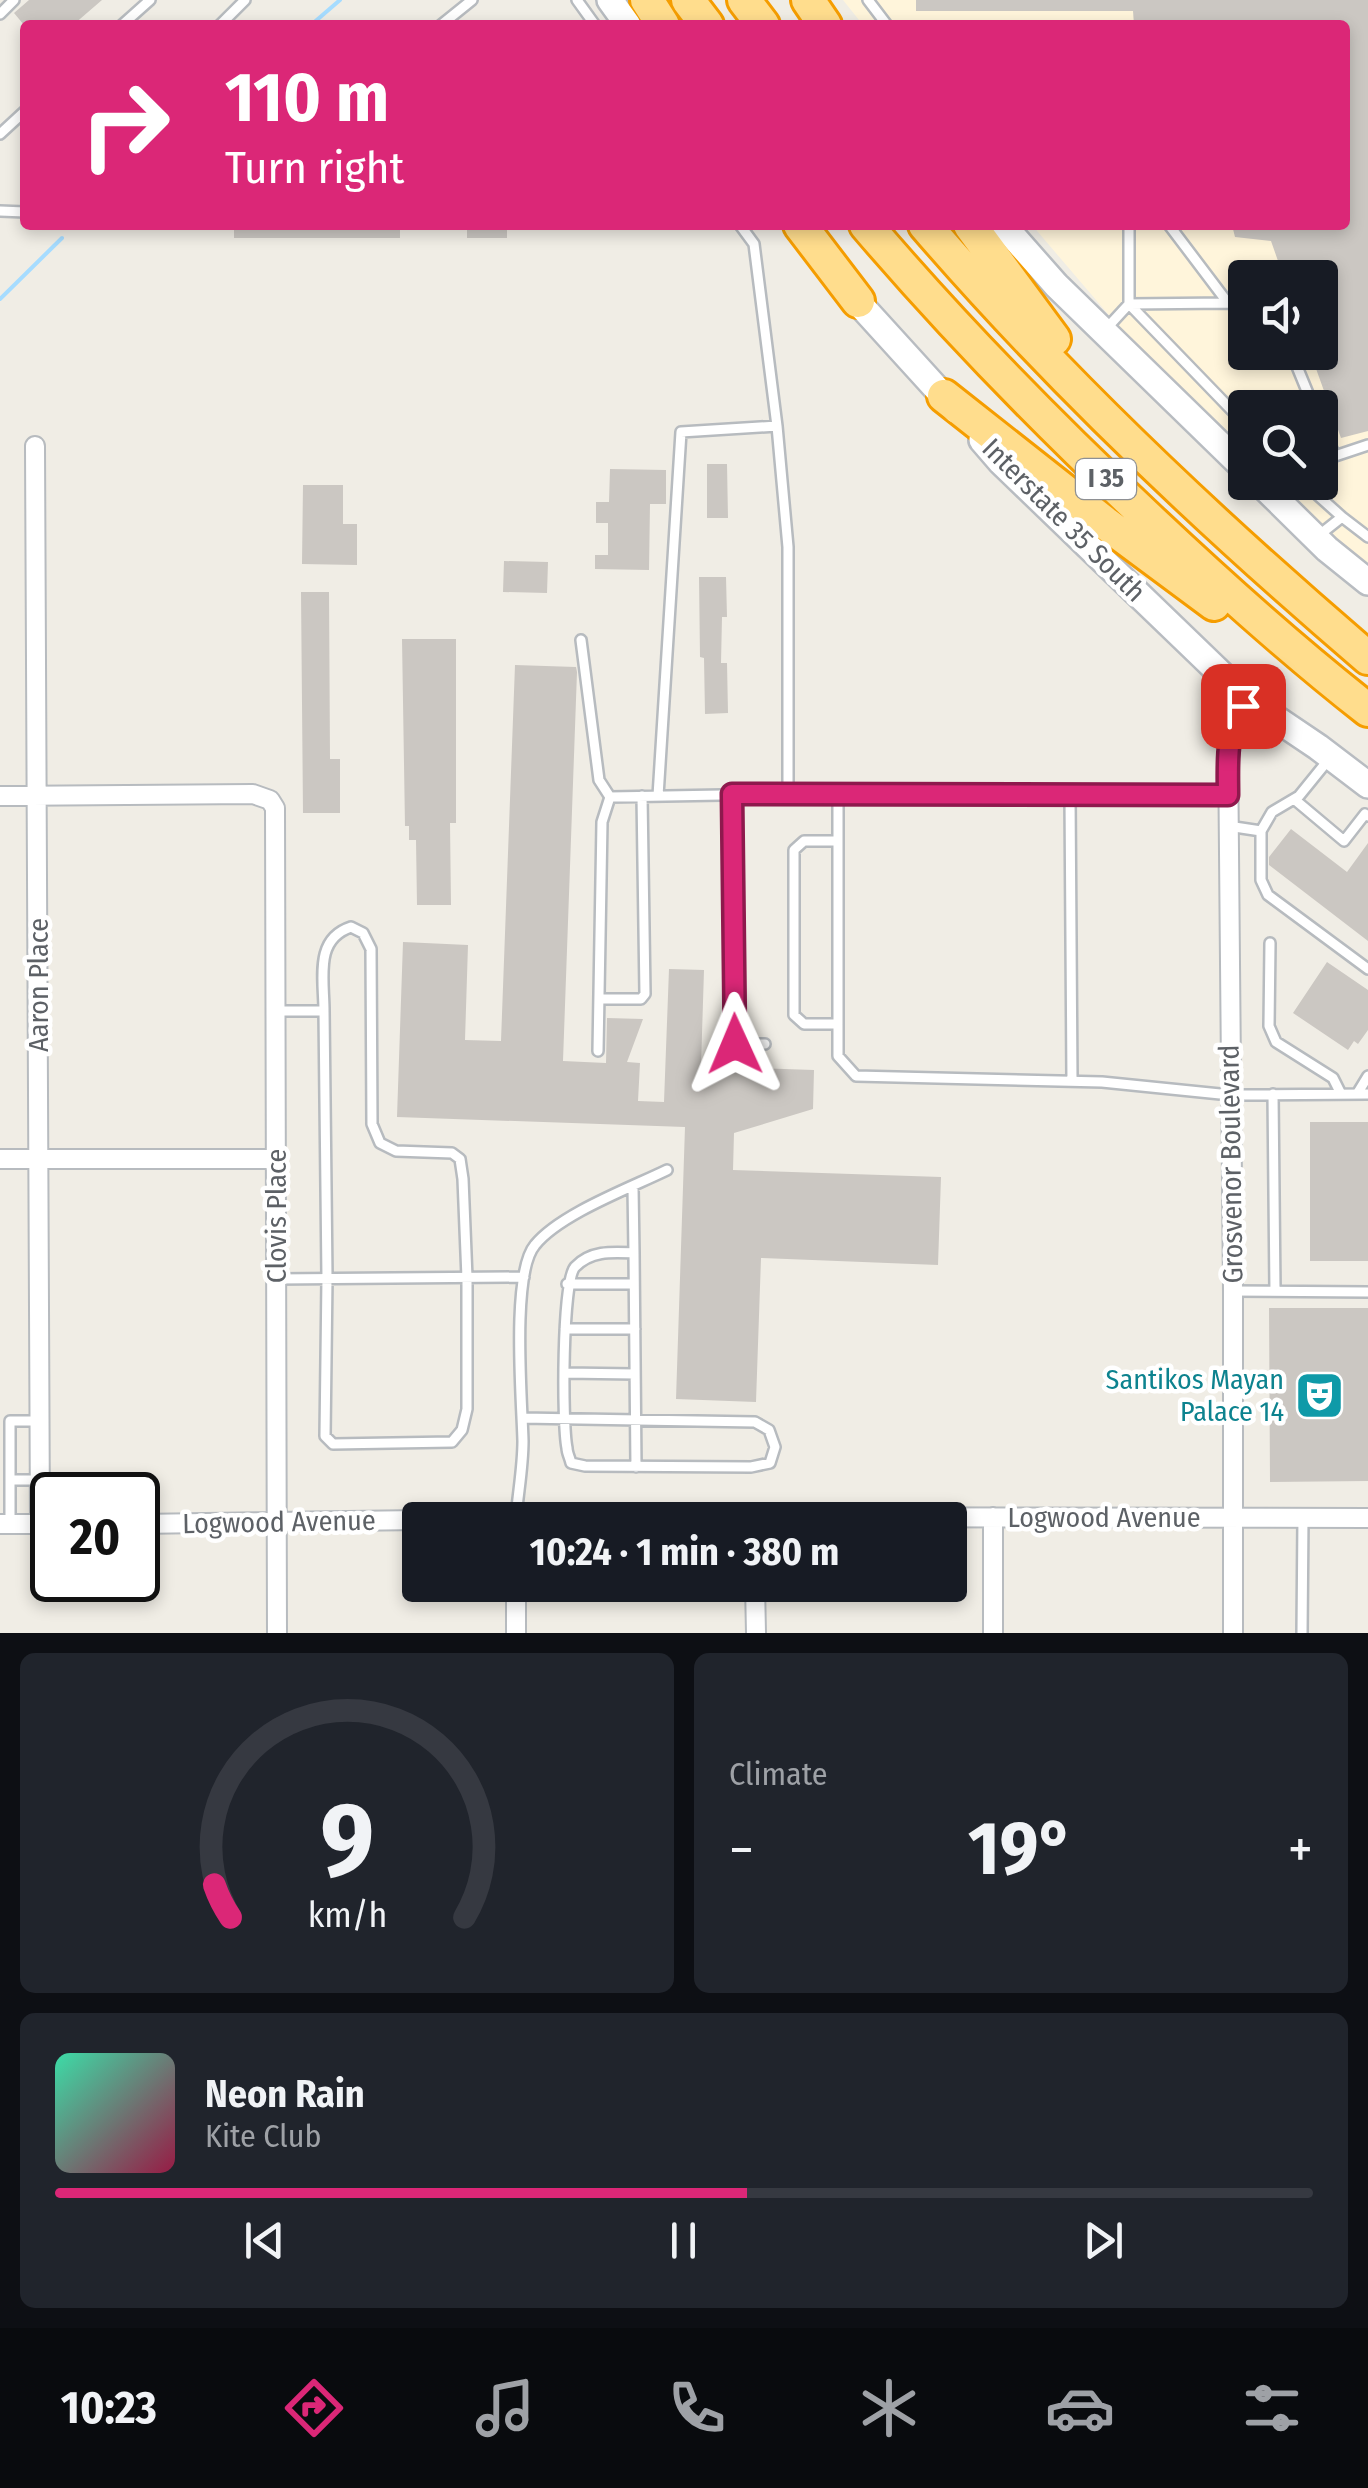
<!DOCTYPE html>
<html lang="en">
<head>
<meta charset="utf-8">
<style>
  :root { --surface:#171b24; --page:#20242c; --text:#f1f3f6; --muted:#9ea1a6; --line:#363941; --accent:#db2777 }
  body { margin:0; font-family:"Fira Sans Condensed",sans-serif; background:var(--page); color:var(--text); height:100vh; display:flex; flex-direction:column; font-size:38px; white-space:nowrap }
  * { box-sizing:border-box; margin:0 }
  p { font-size:32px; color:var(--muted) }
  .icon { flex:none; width:55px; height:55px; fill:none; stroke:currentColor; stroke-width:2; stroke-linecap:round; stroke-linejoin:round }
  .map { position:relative; height:1633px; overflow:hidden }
  .side { display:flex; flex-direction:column; gap:20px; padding:20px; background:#0d0f14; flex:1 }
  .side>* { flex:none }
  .top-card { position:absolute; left:20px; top:20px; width:1330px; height:210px; border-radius:10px; box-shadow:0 5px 15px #0003; background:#db2777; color:#fff; overflow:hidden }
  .controls { position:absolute; left:1228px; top:260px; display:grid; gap:20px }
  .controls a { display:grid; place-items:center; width:110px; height:110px; border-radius:10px; background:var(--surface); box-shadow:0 5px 15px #0003; font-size:50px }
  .speed { position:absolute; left:30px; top:1472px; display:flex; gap:20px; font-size:50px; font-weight:700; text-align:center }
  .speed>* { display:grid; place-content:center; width:130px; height:130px; border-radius:50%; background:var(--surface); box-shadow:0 5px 15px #0003; line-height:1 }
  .speed .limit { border:5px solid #111; border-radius:15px; background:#fff; color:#111 }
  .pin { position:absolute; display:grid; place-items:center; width:85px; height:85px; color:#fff; margin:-42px; border-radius:20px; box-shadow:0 5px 15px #0006 }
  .me { position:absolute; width:110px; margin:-55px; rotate:359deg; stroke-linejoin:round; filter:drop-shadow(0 0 8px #0008) }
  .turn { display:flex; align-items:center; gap:35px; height:210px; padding:0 40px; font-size:45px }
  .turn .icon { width:130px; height:130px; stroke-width:2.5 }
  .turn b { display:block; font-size:70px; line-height:85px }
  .big { font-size:75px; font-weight:700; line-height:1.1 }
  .side .widget { flex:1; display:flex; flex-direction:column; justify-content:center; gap:15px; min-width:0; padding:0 35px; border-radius:15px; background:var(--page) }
  .side .dial { align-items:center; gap:0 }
  .dial svg { height:260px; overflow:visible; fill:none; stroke:var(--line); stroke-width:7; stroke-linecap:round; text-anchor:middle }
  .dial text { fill:var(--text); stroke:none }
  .song { display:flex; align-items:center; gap:30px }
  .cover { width:120px; height:120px; border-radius:15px; background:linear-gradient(135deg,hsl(160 70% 55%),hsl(340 70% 35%)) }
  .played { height:10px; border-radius:5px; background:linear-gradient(90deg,var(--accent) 55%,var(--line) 55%) }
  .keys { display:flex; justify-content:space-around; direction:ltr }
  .heat { display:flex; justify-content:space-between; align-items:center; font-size:55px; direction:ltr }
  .side .tiles { flex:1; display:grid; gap:20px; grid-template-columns:1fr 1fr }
  .widget:last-child { grid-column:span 2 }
  .trip { position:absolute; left:402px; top:1502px; width:565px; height:100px; border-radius:10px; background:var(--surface); box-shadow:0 5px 15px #0003; font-weight:700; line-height:100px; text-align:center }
  .tab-bar { display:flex; height:160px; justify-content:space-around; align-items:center; background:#090b0e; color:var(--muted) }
  .tab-bar .icon { width:70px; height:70px }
  .tab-bar .current { color:var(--accent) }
  .tab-bar b { font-size:45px; color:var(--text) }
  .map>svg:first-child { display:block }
  .commercial { fill:#fff5db; fill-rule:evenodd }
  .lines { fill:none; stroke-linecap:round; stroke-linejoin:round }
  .stream { stroke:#a6dcff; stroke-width:4 }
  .building { fill:#cbc7c2 }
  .lane-casing { stroke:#b7bbbf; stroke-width:14 }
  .street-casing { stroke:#b7bbbf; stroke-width:22 }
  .secondary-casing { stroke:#b8bcc1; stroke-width:30 }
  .highway-casing { stroke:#f59d00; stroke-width:38 }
  .lane { stroke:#fff; stroke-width:9 }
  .street { stroke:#fff; stroke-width:18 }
  .secondary { stroke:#fff; stroke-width:25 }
  .highway { stroke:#ffdd8d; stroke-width:32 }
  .route-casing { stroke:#8e194d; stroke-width:25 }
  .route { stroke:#db2777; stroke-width:18 }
  .labels { text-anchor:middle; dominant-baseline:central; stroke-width:9; stroke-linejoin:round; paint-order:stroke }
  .shield { fill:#fff; stroke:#8e9094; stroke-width:2.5 }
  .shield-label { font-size:25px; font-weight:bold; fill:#5d6166 }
  .street-label { font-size:28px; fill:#5d6166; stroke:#fff }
  .culture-label { font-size:28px; fill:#0d838f; stroke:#fff; text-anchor:end }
</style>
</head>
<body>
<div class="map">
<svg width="1368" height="1633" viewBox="0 0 1368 1633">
  <rect width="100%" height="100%" fill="#f0ede5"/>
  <path class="commercial" d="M843 0H1368V565L1273 483 1320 482V408H1245V457L1178 396 1032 225H1345V25H863ZM1245 278H1320V352H1245Z"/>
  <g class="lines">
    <path class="stream" d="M311 25 340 0
      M0 299 62 238"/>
  </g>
  <path class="building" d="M29 0H102L73 25H24L14 13Z
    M916 0H1368V431L1341 438 1310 352H1320V278H1284L1271 241 1235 237 1232 225H1345V25H1134L1133 11H916Z
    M234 225H400V238H234Z
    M467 225H507V238H467Z
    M707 464H727L728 518H707Z
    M610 469 666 470V504H650L649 570 595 569V555H608V523H596V502H609Z
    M303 485H343V524H357V565L302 564Z
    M504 561 548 562 547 593 503 592Z
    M699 577H726L727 617H722L721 663H727L728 713 705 714 704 658 700 657Z
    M301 592H329L330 759H340V813H303Z
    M402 639H456V823H450L451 905H417L416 840H409V826H405Z
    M515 665 576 667 577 672 563 1061 606 1063 607 1018 643 1019 627 1062 640 1063 638 1101 664 1102 669 969 704 970 701 1066 814 1070 813 1109 734 1133 733 1170 941 1177 938 1265 761 1258 756 1402 676 1399 685 1127 397 1117 403 942 468 945 465 1040 501 1041Z
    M1291 829 1347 872 1368 843V941L1269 865V857Z
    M1327 962 1368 990V1030L1358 1044 1354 1041 1348 1050 1293 1013Z
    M1310 1122H1368V1261H1310Z
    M1269 1308H1368V1481L1270 1482Z"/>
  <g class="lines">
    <defs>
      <path id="lane" d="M577 0 595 25
        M868 0 887 25
        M0 14 14 0
        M122 25 150 0
        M220 25 245 0
        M441 25 472 0
        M0 134 25 111
        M0 211 25 212
        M740 225 754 244 777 426 788 547V793
        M1129 225V304L1228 303 1169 225
        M1228 303 1245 304
        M1105 330 1129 304 1245 424
        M1291 352 1314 408
        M1320 421 1335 456
        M1320 464 1335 456 1368 445
        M1303 482 1342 517 1318 536
        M1342 517 1368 537
        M581 640 599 780 610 797 838 793 1228 795
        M838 793V1056L856 1076 1102 1082 1230 1095 1368 1094
        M732 794 735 1044H765
        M658 796 681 432 777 426
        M1070 796 1072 1081
        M1294 799 1344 841 1365 814 1368 816
        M1228 826 1261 831V880L1268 895 1368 969
        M1261 831 1272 812 1299 796 1329 759
        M838 841H804L794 850V1015L804 1024H838
        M1270 943 1269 1026 1276 1042 1333 1078 1341 1094
        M599 999H641L645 994 642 796
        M275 1011H324L327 1278 325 1436 333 1444 452 1442 462 1430 467 1409V1278L463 1179 460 1159 452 1153 396 1151 380 1143 372 1124 371 949 363 933 351 927C314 939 324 979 324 1011
        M598 1051 602 822 610 797
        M1273 1094 1275 1291
        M1357 1094 1368 1076
        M634 1253 636 1467
        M276 1279 524 1277
        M567 1284H634
        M1233 1291 1368 1292
        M565 1329H635
        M565 1373 635 1374
        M522 1418 755 1422 769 1430 775 1447 770 1463 751 1467 585 1466 571 1463C570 1458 567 1453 567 1448 562 1424 562 1281 575 1267 591 1250 613 1252 634 1253L633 1187
        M10 1480H40
        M516 1518C518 1493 523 1467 523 1441 522 1401 511 1273 535 1245 560 1214 630 1188 667 1170
        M10 1524V1421H39
        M1302 1633 1303 1517"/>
      <path id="street" d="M35 446 40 1524
        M0 796 253 794 270 800 275 808 277 1633
        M0 1159H275
        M993 1517V1633
        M420 1520 755 1517 1368 1518
        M0 1524H52
        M138 1524 420 1520
        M516 1585V1633
        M755 1585 756 1633
        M1233 1633V1291L1228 743 1234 719 1247 699"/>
      <path id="secondary" d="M610 0 628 25
        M1003 225 1056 285 1245 469
        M845 288 956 410
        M982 440 1001 462 1247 699 1318 747 1368 785
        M1259 482 1327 549 1368 582"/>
      <path id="highway" d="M647 0 663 25
        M688 0 707 25
        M744 0 763 25
        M808 0 825 25
        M800 225 858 301
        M866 225C953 327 1047 423 1145 515 1217 583 1290 649 1368 710
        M925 225C1060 382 1211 524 1368 658
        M970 225 1054 339
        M944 396 1105 523 1214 604"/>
    </defs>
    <use href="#lane" class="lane-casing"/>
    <use href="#street" class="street-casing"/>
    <use href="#secondary" class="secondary-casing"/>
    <use href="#highway" class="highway-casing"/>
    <use href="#lane" class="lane"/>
    <use href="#street" class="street"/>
    <use href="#secondary" class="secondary"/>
    <use href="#highway" class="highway"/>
  </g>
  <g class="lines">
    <defs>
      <path id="route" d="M735 1044 732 794 1228 795C1228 763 1225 734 1243 706"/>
    </defs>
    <use href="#route" class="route-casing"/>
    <use href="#route" class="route"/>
  </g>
  <defs>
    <symbol id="theatre-square" viewBox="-11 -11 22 22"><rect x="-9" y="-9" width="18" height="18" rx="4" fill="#0f9aa8" stroke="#fff"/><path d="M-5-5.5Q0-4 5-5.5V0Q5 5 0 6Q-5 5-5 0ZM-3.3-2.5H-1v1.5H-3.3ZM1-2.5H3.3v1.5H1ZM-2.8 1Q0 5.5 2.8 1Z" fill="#fff"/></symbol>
  </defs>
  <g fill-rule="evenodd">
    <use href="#theatre-square" x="1292" y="1368" width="55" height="55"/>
  </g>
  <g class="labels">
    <rect class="shield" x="1076" y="459" width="60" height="40" rx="8"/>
    <g class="shield-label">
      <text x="1106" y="479">I 35</text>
    </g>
    <g class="street-label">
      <text transform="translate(1064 520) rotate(45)">Interstate 35 South</text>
      <text transform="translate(38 985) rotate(-90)">Aaron Place</text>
      <text transform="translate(1231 1164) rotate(-91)">Grosvenor Boulevard</text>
      <text transform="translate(276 1216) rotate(-90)">Clovis Place</text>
      <text x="1104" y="1517">Logwood Avenue</text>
      <text transform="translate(279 1522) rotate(-1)">Logwood Avenue</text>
    </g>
    <g class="culture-label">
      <text x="1284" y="1379">Santikos Mayan<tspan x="1284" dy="32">Palace 14</tspan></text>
    </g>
  </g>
</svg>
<div class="controls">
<a><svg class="icon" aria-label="sound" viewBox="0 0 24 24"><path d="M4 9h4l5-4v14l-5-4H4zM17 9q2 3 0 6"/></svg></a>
<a><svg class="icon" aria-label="search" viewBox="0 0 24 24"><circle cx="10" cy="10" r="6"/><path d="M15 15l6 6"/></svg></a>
</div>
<div class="speed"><div class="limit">20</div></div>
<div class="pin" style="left:1243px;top:706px;background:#d93025"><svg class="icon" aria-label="arrive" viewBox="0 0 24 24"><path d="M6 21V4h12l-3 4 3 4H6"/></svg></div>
<svg class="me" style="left:735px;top:1044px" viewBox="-20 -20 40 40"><path d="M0-17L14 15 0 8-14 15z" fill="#db2777" stroke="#fff" stroke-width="4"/></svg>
<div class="trip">10:24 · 1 min · 380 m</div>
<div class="top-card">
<div class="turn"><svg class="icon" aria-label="right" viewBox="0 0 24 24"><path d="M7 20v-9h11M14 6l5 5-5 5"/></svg><div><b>110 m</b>Turn right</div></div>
</div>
</div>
<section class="side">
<div class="tiles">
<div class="widget dial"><svg viewBox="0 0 100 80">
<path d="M14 69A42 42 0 1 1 86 69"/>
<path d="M14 69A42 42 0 0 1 9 59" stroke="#db2777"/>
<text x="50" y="56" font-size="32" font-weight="700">9</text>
<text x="50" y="72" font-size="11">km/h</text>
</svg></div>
<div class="widget"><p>Climate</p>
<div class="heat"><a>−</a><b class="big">19°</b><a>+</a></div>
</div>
<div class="widget">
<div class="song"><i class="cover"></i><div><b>Neon Rain</b><p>Kite Club</p></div></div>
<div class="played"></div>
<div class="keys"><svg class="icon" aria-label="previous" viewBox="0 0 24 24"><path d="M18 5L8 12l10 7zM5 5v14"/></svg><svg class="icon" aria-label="pause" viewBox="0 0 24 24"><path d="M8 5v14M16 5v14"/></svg><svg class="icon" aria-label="next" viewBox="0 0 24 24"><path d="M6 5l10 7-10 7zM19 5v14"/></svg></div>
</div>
</div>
</section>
<nav class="tab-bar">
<b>10:23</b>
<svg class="icon current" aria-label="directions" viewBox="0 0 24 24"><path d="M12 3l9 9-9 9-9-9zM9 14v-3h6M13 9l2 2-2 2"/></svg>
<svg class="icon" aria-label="music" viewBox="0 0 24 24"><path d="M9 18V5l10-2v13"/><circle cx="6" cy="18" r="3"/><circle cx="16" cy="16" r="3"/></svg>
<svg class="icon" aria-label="phone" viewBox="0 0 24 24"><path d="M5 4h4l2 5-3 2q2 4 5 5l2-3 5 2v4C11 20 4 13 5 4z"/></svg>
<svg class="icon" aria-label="climate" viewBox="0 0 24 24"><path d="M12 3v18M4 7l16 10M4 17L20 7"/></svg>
<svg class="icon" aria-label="car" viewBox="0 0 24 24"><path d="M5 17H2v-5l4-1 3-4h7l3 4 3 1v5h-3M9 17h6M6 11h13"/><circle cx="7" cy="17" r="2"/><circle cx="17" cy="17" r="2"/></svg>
<svg class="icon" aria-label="filters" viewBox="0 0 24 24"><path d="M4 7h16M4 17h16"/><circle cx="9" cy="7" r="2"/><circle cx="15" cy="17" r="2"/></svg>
</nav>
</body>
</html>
